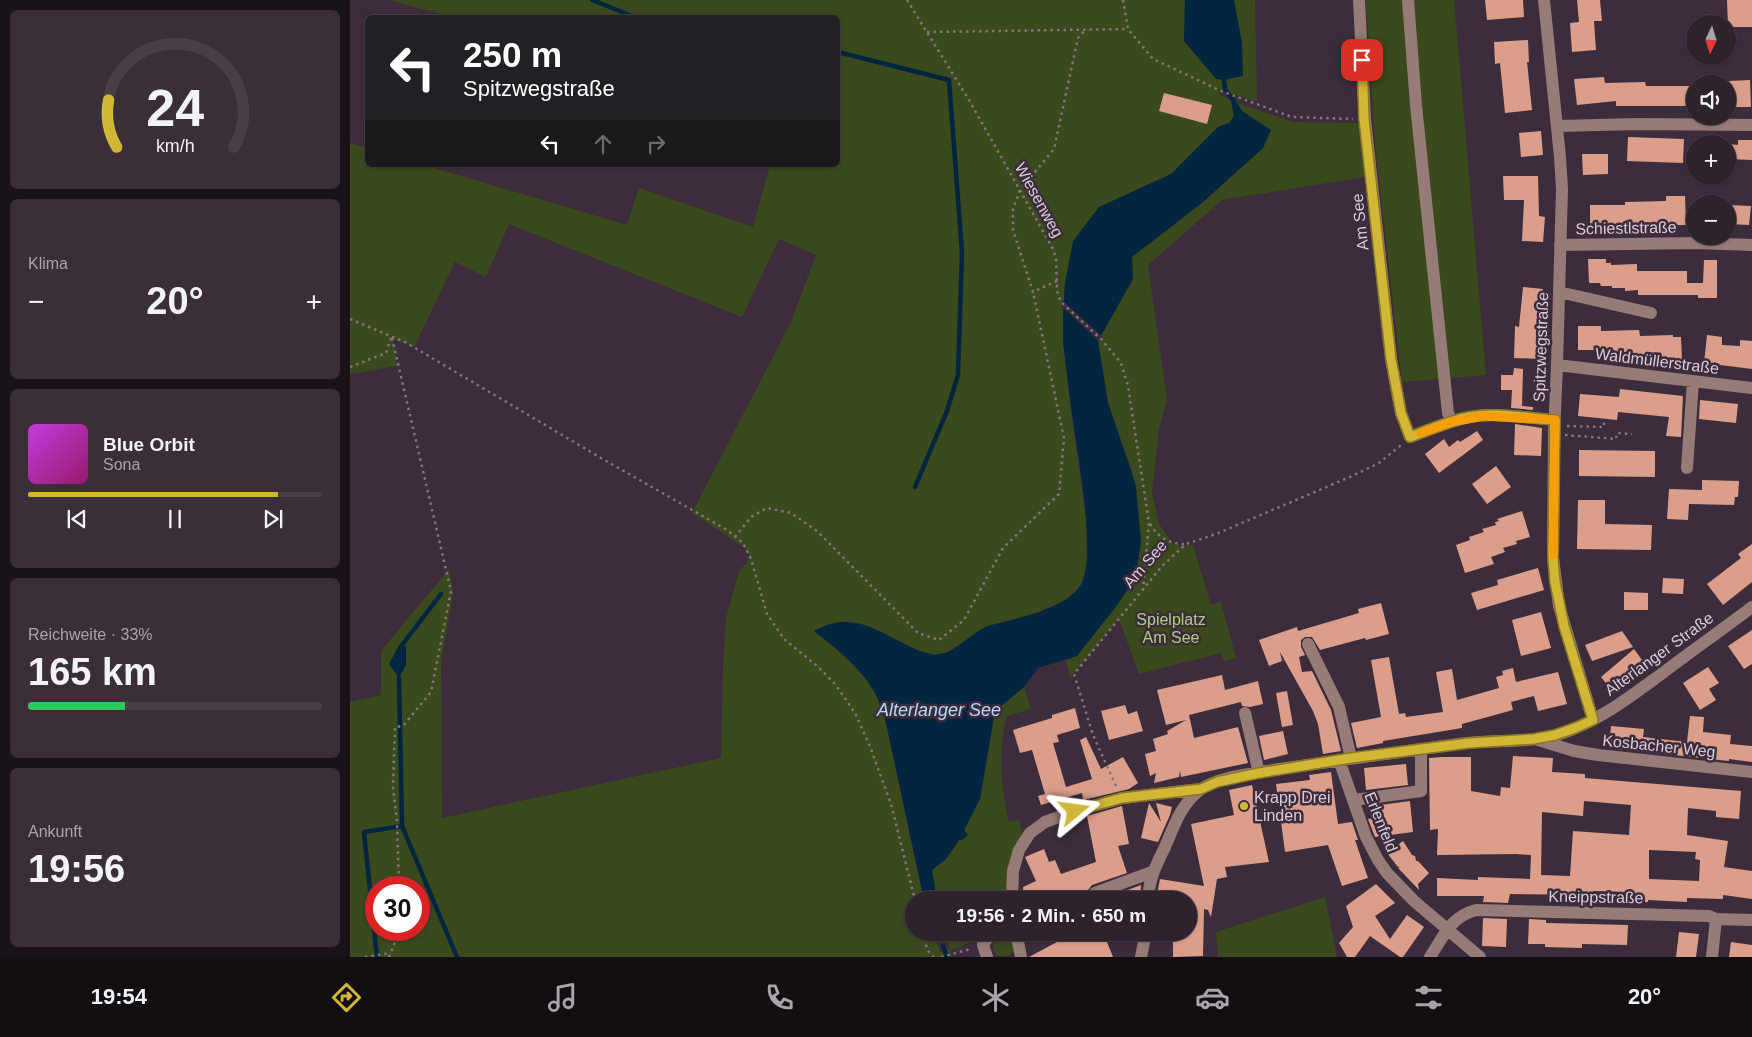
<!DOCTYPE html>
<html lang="de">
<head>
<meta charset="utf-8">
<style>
  :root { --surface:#2e222d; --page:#3a2f39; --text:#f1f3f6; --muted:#a7a4aa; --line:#493f49; --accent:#d2b736 }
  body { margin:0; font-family:Helvetica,sans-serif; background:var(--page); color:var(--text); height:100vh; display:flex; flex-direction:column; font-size:19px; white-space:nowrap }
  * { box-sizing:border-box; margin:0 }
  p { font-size:16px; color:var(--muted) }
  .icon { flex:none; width:28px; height:28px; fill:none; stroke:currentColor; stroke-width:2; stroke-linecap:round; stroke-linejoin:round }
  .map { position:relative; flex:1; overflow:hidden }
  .sheet { display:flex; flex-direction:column; gap:10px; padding:10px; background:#191319; width:350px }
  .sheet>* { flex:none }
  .banner { position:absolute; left:15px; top:15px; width:475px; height:152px; border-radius:8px; box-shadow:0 1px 4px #0004,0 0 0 1px var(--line); background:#202124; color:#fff; overflow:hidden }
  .needle { width:32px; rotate:184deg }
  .controls { position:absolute; left:1336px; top:15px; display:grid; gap:10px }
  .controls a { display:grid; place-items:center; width:50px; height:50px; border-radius:50%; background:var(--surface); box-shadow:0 1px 4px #0004,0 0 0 1px var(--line); font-size:25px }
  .speed { position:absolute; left:15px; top:876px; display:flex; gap:10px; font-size:25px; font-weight:700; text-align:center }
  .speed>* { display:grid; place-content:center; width:65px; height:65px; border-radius:50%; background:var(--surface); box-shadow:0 1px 4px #0004,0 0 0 1px var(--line); line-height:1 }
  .speed .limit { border:8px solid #d22; background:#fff; color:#111 }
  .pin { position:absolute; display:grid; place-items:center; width:42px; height:42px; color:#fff; margin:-21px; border-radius:10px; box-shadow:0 2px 8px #0006 }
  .me { position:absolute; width:55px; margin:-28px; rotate:74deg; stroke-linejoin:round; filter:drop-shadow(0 0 4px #0008) }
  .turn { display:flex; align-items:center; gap:18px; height:105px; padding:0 15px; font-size:22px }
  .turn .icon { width:65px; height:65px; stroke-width:2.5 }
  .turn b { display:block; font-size:35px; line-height:42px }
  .lanes { display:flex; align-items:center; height:48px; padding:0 15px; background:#0003; justify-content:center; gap:25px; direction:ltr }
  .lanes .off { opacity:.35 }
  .big { font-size:38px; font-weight:600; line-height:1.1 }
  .sheet .card { flex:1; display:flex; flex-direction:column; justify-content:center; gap:8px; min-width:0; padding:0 18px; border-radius:8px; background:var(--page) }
  .sheet .dial { align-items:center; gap:0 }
  .dial svg { height:130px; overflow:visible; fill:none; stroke:var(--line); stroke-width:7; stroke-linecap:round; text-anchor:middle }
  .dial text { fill:var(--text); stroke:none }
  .song { display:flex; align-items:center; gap:15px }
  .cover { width:60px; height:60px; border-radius:8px; background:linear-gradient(135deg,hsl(290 70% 55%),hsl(320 70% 35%)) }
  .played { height:5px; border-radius:2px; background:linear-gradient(90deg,var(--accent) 85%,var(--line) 85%) }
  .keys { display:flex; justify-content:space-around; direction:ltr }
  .heat { display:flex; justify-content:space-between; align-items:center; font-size:28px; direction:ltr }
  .charge { height:8px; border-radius:4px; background:linear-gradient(90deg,#34c759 33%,var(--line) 0) }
  .trip { position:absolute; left:555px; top:891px; width:292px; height:50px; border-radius:25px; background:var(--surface); box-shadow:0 1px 4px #0004,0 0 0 1px var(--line); font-weight:600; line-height:50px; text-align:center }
  .menu { display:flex; height:80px; justify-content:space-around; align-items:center; background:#120e12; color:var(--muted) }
  .menu .icon { width:35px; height:35px }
  .menu .on { color:var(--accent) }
  .menu b { font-size:22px; color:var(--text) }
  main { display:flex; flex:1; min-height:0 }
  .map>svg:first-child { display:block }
  .green { fill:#3a4a1c; fill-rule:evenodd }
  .water { fill:#022640 }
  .pier { fill:#3d2d3c }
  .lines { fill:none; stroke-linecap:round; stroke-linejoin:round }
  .stream { stroke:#022640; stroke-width:4.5 }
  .building { fill:#db9e8b; fill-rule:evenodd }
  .path { stroke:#837682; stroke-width:2.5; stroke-dasharray:2.5 4; stroke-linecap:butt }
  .minor { stroke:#977b79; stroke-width:12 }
  .route-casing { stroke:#887723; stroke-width:12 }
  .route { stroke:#d2b736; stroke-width:9 }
  .slow { stroke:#f59e0b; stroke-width:9 }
  .poi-dot { fill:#d2b736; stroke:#3d2d3c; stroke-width:2 }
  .labels { text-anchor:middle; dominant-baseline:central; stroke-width:5; stroke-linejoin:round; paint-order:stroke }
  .street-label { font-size:16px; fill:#d8ced7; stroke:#3d2d3c }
  .park-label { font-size:16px; fill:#afcd7f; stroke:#3d2d3c }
  .poi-label { font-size:16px; fill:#d8ced7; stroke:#3d2d3c; text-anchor:start }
  .water-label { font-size:18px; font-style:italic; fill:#b1d9fd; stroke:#3d2d3c }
</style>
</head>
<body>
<main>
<section class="sheet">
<div class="card dial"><svg viewBox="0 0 100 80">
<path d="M14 69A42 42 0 1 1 86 69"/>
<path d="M14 69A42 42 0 0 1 9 40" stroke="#d2b736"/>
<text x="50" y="56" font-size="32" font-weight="700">24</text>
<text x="50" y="72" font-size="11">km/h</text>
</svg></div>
<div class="card"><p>Klima</p>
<div class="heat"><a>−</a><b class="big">20°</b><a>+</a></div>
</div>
<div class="card">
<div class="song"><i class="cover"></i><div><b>Blue Orbit</b><p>Sona</p></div></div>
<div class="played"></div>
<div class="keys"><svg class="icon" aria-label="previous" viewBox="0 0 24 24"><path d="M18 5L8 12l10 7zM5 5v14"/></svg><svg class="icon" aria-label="pause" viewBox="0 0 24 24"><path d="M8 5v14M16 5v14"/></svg><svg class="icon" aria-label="next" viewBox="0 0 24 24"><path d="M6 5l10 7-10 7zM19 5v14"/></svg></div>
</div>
<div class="card"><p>Reichweite · 33%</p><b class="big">165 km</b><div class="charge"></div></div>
<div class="card"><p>Ankunft</p><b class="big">19:56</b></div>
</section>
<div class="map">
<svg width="1402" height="957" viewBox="0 0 1402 957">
  <rect width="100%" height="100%" fill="#3d2d3c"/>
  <path class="green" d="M39 0H835L834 41 892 44 884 0H905L907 102 869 89 870 95 881 100 884 116 879 123 868 127 821 174 749 207 715 283 713 315V342L720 404 736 517 737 564 731 585 718 599 685 613 636 627 596 653 583 655 566 650 520 627 464 631C487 649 514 670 527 697 531 705 533 715 536 723L574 900H564V932L584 933 590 952 600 949 594 933H629C620 942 614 948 600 949L602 957H0V702L31 695V651L99 569 103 593 91 663 92 818 371 758 373 667 376 618 389 572 400 558 394 547 342 513 441 322 466 255 429 239 392 317 159 224 136 277 105 262 64 347 43 339 47 366 0 374V143L17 148 18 165H74L277 225 289 188 403 227 420 165H488V18H106ZM26 888H69V930H26Z
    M1016 0H1104L1136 375 1052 382 1025 144Z
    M887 103 943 122 1010 123 1015 177 872 200 798 265 817 400 809 429 802 493 809 524 823 544 830 546 843 545 861 605 871 602 886 658 874 661 871 653 789 674 769 619 720 678 716 660 721 659 781 585 787 568 791 542 786 488 781 470 758 403 748 341 783 279 782 257 853 202 913 148 921 130 892 111Z
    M674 687 681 709 657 716C647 750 651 789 659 822L669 820 672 833 661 859 656 896 653 900H587L582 870 596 859 609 840 618 835 614 831 630 799 645 711Z
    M975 897 987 957H868L866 932Z
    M649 933H658L663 937C665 953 665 957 647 956 641 948 642 940 649 933Z"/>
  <path class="water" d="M835 0H884L892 43 893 76 874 80 866 79 834 41Z
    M881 100 887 103 892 111 921 130 913 148 853 202 782 257 783 279 748 341 758 403 781 470 786 487 791 542 787 568 781 585 765 608 727 656 688 668 674 687 645 711 630 799 614 830 618 835 612 840H609L596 859 582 870 587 900H574L536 723C533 715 531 705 527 697 514 670 487 649 464 631 474 626 485 621 497 622 528 623 552 648 581 654 602 659 622 630 641 625 669 618 713 610 730 586 749 561 725 440 721 406 718 385 716 363 713 342V315L715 283 723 241 749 207 821 174 868 127 879 123 884 116Z
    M49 645 56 646V665L49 678 39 664Z"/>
  <path class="pier" d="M712 300 753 337 750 342 711 306Z"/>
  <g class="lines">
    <path class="stream" d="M242 0 287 18
      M488 52 599 80 612 252 608 375 597 411 565 487
      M874 80 875 89 884 101
      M52 645 91 594
      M49 678 52 826 107 957
      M593 946 597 957
      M27 957 14 832 52 826"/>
  </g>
  <path class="building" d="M1135 0H1173L1174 17 1137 20Z
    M1227 0H1250L1252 21H1244L1246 50 1222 52 1220 23 1229 22Z
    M1377 0H1402V27H1378Z
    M1178 40 1179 62H1177L1182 110 1155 113 1150 63 1145 64 1144 42Z
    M1254 77 1255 83 1295 82 1296 86H1345V106H1266V101L1227 105 1224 79Z
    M1400 80 1401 107H1378V81Z
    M814 93 862 105 857 124 809 111Z
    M1191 131 1193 155 1171 157 1169 133Z
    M1278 137 1334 139 1333 163 1277 161Z
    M1388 140H1402V160L1378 159V144L1388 145Z
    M1232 154H1258V174L1233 175Z
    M1153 176H1188L1189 216 1195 217 1193 242 1172 241 1174 200H1154Z
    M1316 196H1335L1336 225H1317V223L1240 225V205H1275V202L1316 201Z
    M1378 205 1401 206 1399 225 1378 224Z
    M1238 259H1256V263H1261V265L1287 264V271H1337V283H1353L1354 260H1367V298H1348V295H1288V290L1275 291V288H1262V286H1251L1250 283H1239Z
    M1173 287 1193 289 1190 328H1195L1193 359 1164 358 1165 326 1169 327Z
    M1228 326H1251V331L1289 330 1290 336 1323 335V337H1331L1332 361 1290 360V356H1278V353H1265L1264 350H1228Z
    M1357 335 1372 337V345L1390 346V340L1402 341V369L1354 363Z
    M1164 368 1173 369 1172 406 1183 407V410L1161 408 1162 390H1151V375H1163Z
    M1270 389 1333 396 1331 437 1316 436 1319 417 1268 412 1267 420 1228 416 1230 394 1269 397Z
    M1350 400 1388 404 1386 423 1349 419Z
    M1165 424 1192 428 1191 456 1164 455Z
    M1127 431 1133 440 1089 473 1075 454 1094 439 1099 447 1108 440 1110 442Z
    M1229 450 1305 451V477L1229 476Z
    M1146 466 1161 487 1137 504 1122 484Z
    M1352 480 1389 481 1388 497H1385L1384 505 1339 504 1338 520 1317 519 1319 489 1352 490Z
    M1228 500H1255V524L1302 525 1301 550 1227 549Z
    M1172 511 1180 537 1166 541 1167 544 1153 548 1155 552 1141 557 1144 564 1115 573 1106 545 1120 540 1119 537 1134 532 1132 529 1146 525 1145 522 1149 521 1147 519Z
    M1402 544V582L1373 605 1357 584 1391 558 1388 554Z
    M1188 568 1194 590 1127 610 1121 593 1148 585 1147 580Z
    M1313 578 1334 579 1333 594 1312 593Z
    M1274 592 1298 593V610H1274Z
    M1031 603 1039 634 1016 640 1015 638 970 650 962 637H955L951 640V647L955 655 949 657 952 672 962 671 981 710 991 751 973 754 968 724 963 711 930 652 932 661 919 666 909 640 947 627 948 631 1009 613 1008 609Z
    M1191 612 1201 648 1171 656 1162 620Z
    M1402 630V664L1394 669 1378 646Z
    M1272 631 1283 647 1242 661 1235 645Z
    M1284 649 1297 667 1264 693 1251 677Z
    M1039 657 1049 714 1055 713 1056 717 1093 712 1086 672 1102 669 1107 700 1149 688 1146 677 1153 675 1152 671 1163 668 1166 682 1208 672 1217 704 1188 711 1184 696 1161 702 1163 710 1112 724V728L1033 741V743L1007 748 1001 723 1031 717 1021 660Z
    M1358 667 1369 683 1359 689 1366 700 1350 710 1333 683Z
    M872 675 875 690 908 681 913 704 900 707 892 706 891 702 839 715 844 738 888 727 898 763 831 777 830 771 829 777 804 783 806 773 800 776 795 754 806 751 803 739 818 734 817 731 836 720 816 725 807 690Z
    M937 691 943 725 932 727 926 693Z
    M775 705 778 714 787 711 793 731 759 740 751 711Z
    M725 708 730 728 707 735 709 742 703 743 716 787 742 779 730 740 736 737 751 769 773 757 788 783 779 789 733 800 732 793 691 805 688 796 695 794 682 750 670 753 663 730 702 718V715Z
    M1340 716 1354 717 1353 732 1381 735 1380 744 1402 746V762L1379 759V761L1259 748 1261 726 1294 729 1293 737 1337 742Z
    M933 731 938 754 914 760 909 736Z
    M1163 756 1203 758 1202 772 1235 774V778L1391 791 1389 819 1366 817V811L1338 808 1337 835 1378 841 1374 867 1402 871V899L1373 895V899L1337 898V902L1298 900V902H1276V892L1243 891V895L1160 894 1158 903 1133 902 1134 896H1087V878L1128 880V877L1180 879 1181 855 1166 854 1087 855 1088 829 1080 830 1079 758 1092 757H1121V791L1150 796 1151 787 1160 788ZM1234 801 1281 805 1279 835 1223 831 1220 876 1191 875 1192 812 1233 816ZM1299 850 1346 852 1345 859 1350 860 1349 881 1299 879Z
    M1056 764 1058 785 1016 790 1014 768Z
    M981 772 988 824 1002 822 1008 840H1005L1018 878 992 886 978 845 935 852 926 784 960 780 959 775Z
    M902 785 919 862 875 867 877 877 867 879 861 917 858 910 854 909 853 956 823 957V932H839V900H806L810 879 854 886 841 824 884 815 879 790Z
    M1060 801 1063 832 1025 837 1018 819 1024 818 1023 806Z
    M799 803 811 822 806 803 822 807 820 815 808 842 791 838Z
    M772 806 779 844 768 846 777 873 742 885 738 890 724 895 726 900H674L673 887 686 881 675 857 694 849 699 862 705 860 711 874 746 862 737 816Z
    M1053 841 1062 855 1065 856 1066 861H1068L1079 873 1068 884 1069 890 1052 872 1048 868 1050 867H1048L1037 853Z
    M1026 884 1045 903 1025 916 1040 939 1057 915 1074 927 1053 957H1050L1020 936 1005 957H997L989 943 1003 927 996 906Z
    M791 885 790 900H776L775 891Z
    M1133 918 1157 919 1156 947 1132 946Z
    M1179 919 1196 920V923L1278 925 1277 945 1232 944V948L1195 947V944H1178Z
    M716 932H753L763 957H679L718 936Z
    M1329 932 1349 934 1346 957H1326Z
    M1381 942 1402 945V957H1379Z"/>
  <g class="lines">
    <path class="path" d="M557 0 619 100 703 249 706 259 707 291 711 302 752 340 771 363 778 386 799 523 793 590
      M773 0 778 29 803 59 871 91 942 117 1003 119
      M577 32 778 29
      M707 281 683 292 663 230V209L670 190 704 149 728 38 735 30
      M0 319 55 342 251 458 358 519 377 530 393 543 401 559 417 614 423 623 434 639 467 666 485 684 505 713 519 744 541 804 565 900
      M42 338 101 591 81 692 53 726 45 727 43 787 47 821 49 888
      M0 367 36 353 41 338
      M1217 426 1254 427V418
      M1215 435 1266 439 1267 433 1282 434
      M800 524C808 537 819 544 834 544
      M385 537 401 517 417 508 441 513 467 531 568 633 589 640 614 620 653 548 709 494 714 438 683 292
      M766 786 743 735 724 674 812 566 836 544 866 534 1000 477 1029 463 1051 445
      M573 932C575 941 576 952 584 957
      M15 957 41 953
      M39 957 50 930
      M591 957 621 949"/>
    <path class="minor" d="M1009 0 1015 119 1041 359 1051 413 1060 437C1079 430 1099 421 1119 417 1147 412 1177 418 1205 420
      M1058 0 1066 105 1098 413 1102 421
      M1194 0 1210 157 1212 189 1207 365 1204 434 1203 558 1209 606 1243 720
      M1207 126 1288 124 1402 125
      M1210 245 1346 243 1402 245
      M1209 292 1301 313
      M1207 365 1402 388
      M1337 468 1343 381
      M958 644 989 707 1001 758
      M895 713 909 773
      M1185 739 1224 751 1248 755 1402 772
      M989 760 1016 837 1028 860 1037 873 1064 901 1130 957
      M1004 800 1071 791V749
      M745 893 802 872
      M662 900 663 871 669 850 680 833 695 822 725 811 772 798 851 789
      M798 900C799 879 806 865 815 847 824 826 831 804 850 790 869 776 907 773 930 769 992 760 1054 751 1117 743 1146 740 1178 743 1207 735 1247 723 1281 696 1314 672 1343 650 1373 629 1402 607
      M666 932 671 957
      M637 957 633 945 641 932
      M791 957 796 932
      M1080 957C1094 936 1100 917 1126 910L1359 916 1366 919 1402 920
      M1362 957 1366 919"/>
  </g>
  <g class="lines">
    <defs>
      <path id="route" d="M725 811 772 798 851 789 867 782 909 773 1001 758 1119 743 1184 739 1205 735 1225 728 1243 720 1214 626 1205 582 1203 558 1205 420C1177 418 1147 412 1119 417 1099 421 1079 430 1060 437L1051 413 1041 359 1014 119 1012 60"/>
    </defs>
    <use href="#route" class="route-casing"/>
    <use href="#route" class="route"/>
    <path class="slow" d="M1071 433 1102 422 1133 416 1205 420 1203 555"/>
  </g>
  <circle class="poi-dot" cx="894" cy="806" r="5"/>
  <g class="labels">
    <g class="street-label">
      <text transform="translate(689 200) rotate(61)">Wiesenweg</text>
      <text transform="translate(1010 222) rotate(-96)">Am See</text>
      <text transform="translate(1276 228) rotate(-1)">Schiestlstraße</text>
      <text transform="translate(1191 347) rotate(-88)">Spitzwegstraße</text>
      <text transform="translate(1307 361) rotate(7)">Waldmüllerstraße</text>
      <text transform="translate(795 564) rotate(-49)">Am See</text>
      <text transform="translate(1309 654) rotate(-36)">Alterlanger Straße</text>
      <text transform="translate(1309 746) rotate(6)">Kosbacher Weg</text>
      <text transform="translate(1031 822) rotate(68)">Erlenfeld</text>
      <text transform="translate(1246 897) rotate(1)">Kneippstraße</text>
    </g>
    <g class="park-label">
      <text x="821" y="619">Spielplatz<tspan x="821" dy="18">Am See</tspan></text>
    </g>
    <g class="poi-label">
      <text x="904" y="797">Krapp Drei<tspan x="904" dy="18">Linden</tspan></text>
    </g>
    <g class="water-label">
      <text x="589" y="710">Alterlanger See</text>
    </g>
  </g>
</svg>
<div class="controls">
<a><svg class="needle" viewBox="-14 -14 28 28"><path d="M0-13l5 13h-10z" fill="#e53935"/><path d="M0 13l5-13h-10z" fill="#a7a4aa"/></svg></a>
<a><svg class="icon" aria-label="sound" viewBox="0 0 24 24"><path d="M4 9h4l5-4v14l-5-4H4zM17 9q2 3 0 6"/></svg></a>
<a>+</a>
<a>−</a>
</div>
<div class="speed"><div class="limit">30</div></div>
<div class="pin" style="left:1012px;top:60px;background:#d93025"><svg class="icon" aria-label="arrive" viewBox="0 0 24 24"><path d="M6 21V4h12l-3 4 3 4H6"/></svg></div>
<svg class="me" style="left:725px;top:811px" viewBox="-20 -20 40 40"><path d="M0-17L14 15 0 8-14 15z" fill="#d2b736" stroke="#fff" stroke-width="4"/></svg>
<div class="trip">19:56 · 2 Min. · 650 m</div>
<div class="banner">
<div class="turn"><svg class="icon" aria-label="left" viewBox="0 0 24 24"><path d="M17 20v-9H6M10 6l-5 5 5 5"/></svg><div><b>250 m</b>Spitzwegstraße</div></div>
<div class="lanes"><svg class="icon" aria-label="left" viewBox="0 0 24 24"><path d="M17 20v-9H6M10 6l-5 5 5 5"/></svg><svg class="icon off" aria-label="ahead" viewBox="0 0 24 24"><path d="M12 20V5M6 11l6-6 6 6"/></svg><svg class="icon off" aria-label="right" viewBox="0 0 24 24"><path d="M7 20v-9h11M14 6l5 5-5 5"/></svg></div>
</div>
</div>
</main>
<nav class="menu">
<b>19:54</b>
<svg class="icon on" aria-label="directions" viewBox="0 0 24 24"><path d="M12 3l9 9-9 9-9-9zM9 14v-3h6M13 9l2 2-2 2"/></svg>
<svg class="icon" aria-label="music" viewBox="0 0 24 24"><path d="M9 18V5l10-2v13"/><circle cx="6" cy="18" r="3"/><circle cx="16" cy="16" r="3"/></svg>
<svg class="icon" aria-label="phone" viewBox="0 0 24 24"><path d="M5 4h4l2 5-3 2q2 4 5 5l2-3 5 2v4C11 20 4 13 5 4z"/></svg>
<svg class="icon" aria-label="climate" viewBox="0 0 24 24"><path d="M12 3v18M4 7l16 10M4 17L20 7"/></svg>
<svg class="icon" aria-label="car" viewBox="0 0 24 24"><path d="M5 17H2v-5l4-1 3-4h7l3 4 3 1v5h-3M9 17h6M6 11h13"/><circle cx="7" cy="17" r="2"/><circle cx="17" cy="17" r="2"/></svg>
<svg class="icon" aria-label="filters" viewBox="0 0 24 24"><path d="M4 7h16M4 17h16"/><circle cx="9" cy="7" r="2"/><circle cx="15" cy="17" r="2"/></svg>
<b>20°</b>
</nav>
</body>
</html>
